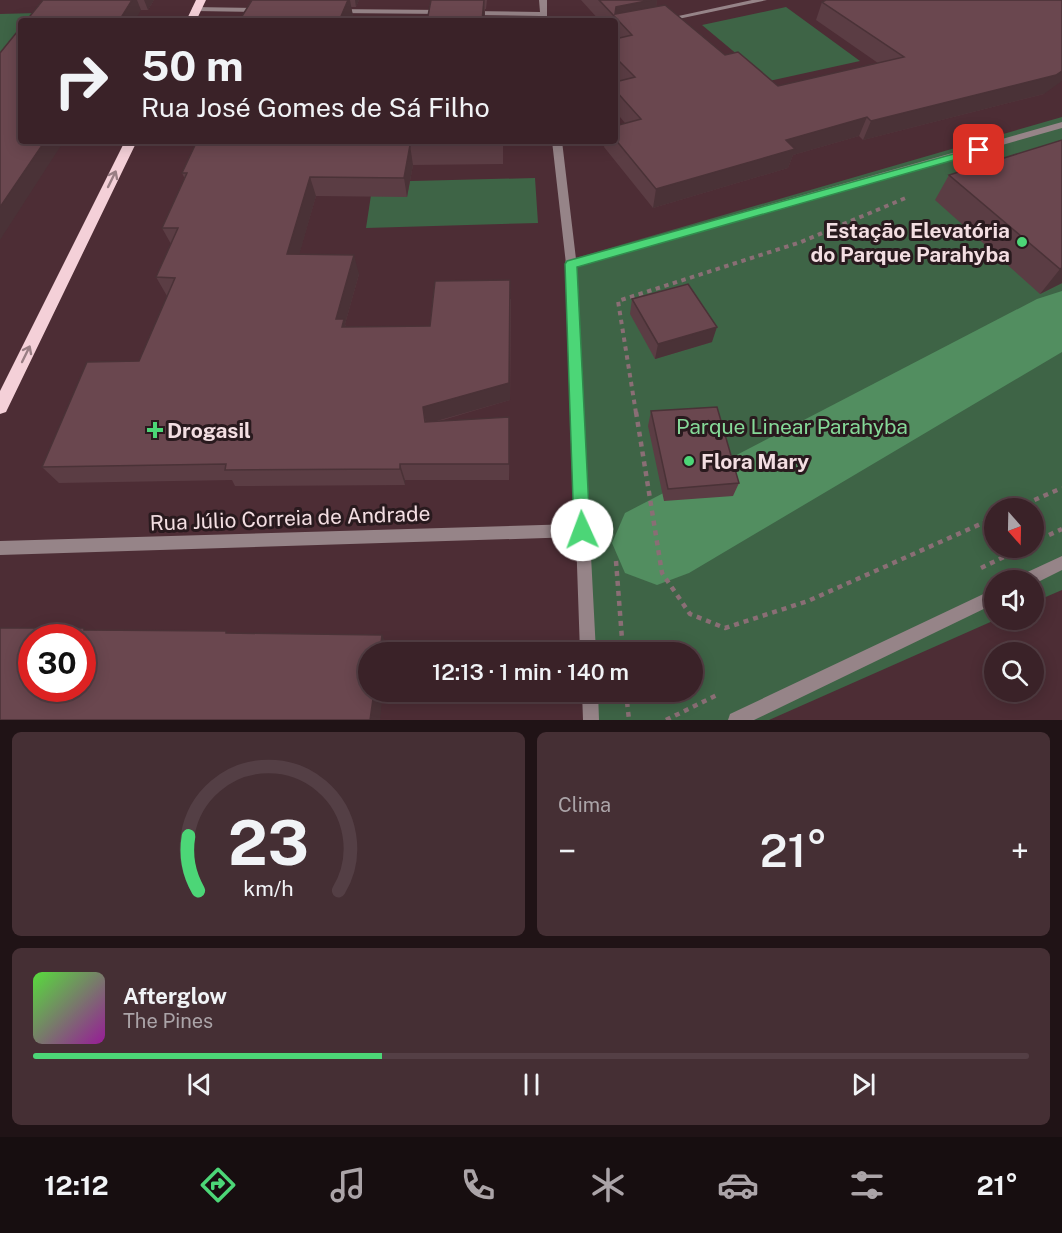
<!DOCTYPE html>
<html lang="pt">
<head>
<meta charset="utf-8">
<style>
  :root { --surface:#3a2228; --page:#452f34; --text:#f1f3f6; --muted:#aba4a8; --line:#543f45; --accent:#4cd677 }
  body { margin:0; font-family:"Public Sans",sans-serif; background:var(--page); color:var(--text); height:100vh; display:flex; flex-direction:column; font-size:22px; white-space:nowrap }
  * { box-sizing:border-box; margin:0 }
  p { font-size:20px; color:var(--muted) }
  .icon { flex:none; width:33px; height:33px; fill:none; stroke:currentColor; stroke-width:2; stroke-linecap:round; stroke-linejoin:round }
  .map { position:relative; height:720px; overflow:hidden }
  .details { display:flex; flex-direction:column; gap:12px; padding:12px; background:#201316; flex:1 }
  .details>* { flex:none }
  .hud { position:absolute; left:18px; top:18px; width:600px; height:126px; border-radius:6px; box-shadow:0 3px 15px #0003,0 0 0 2px var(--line); background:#3a2228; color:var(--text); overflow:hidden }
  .needle { width:39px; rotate:160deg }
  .buttons { position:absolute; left:984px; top:498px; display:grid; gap:12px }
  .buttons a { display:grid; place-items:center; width:60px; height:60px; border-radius:50%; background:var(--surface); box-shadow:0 3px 15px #0003,0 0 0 2px var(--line); font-size:30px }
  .speed { position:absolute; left:18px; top:624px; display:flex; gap:12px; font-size:30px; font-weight:700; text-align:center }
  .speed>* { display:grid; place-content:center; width:78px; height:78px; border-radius:50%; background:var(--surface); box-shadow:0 3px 15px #0003,0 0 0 2px var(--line); line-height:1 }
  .speed .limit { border:9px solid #d22; background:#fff; color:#111 }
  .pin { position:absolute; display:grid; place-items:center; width:51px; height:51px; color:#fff; margin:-26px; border-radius:12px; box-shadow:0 3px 9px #0006 }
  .me { position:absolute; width:66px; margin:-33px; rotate:358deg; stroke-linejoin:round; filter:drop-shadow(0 0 4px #0008) }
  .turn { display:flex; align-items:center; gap:21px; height:126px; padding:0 24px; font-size:27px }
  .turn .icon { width:78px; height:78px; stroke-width:2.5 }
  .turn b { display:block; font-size:42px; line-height:51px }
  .big { font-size:45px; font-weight:600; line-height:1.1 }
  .details .tile { flex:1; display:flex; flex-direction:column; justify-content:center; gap:9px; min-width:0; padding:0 21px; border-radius:9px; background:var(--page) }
  .details .dial { align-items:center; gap:0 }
  .dial svg { height:156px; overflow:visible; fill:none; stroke:var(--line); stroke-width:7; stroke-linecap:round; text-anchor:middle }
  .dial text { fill:var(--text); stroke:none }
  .song { display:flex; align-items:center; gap:18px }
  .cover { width:72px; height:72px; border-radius:9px; background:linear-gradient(135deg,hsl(110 70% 55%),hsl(300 70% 35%)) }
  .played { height:6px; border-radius:3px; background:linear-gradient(90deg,var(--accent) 35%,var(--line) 35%) }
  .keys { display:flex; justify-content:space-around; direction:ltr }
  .heat { display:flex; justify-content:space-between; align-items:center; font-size:33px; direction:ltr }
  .details .tiles { flex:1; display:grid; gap:12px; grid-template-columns:1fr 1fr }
  .tile:last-child { grid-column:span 2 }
  .trip { position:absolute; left:358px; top:642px; width:345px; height:60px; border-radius:30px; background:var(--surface); box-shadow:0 3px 15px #0003,0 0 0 2px var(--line); font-weight:600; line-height:60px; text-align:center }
  .menu { display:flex; height:96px; justify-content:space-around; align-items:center; background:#170e10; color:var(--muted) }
  .menu .icon { width:42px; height:42px }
  .menu .current { color:var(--accent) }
  .menu b { font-size:27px; color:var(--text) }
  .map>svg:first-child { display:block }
  .green { fill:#3e6446; fill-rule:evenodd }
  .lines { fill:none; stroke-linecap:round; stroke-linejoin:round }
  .river { fill:#528e60; fill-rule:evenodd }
  .path-far1 { stroke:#8a6e75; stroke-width:4; stroke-dasharray:4.5 4.5; stroke-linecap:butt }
  .path { stroke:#8a6e75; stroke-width:4.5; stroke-dasharray:5 5; stroke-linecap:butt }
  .minor { fill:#968488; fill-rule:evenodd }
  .primary { fill:#f4d0d8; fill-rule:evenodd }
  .wall { fill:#5b3d44 }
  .shaded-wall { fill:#4a3237 }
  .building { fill:#6a474f; stroke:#4a3237; stroke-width:1.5; fill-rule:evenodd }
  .oneway { stroke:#997e84 }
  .route { fill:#4cd677; stroke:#318b4d; stroke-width:1.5 }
  .poi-dot { fill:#4cd677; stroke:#291a1e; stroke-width:2 }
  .labels { text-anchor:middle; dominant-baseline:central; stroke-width:6; stroke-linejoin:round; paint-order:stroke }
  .poi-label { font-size:21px; font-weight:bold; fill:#f3dee2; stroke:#291a1e; text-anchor:start }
  .park-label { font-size:21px; fill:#85d998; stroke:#291a1e }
  .street-label { font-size:21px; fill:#f3dee2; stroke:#291a1e }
</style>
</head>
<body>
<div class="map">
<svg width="1062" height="720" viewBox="0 0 1062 720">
  <rect width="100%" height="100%" fill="#4d2d35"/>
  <path class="green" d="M786 7 860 61 769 81 702 25Z
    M37 13 31 21H21V34L0 61V14Z
    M1062 117V590L1034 602V580H994L995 620 769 720H587L585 692H693V652H584L565 261ZM994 508H1034V548H994Z
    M535 178 538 223 366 228 373 182Z"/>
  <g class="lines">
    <path class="river" d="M1062 291V352L689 573 657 585 625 573 612 543 625 513 1037 299Z"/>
    <path class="path-far1" d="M636 413 618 301 801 242 908 197"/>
    <path class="path" d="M636 412 662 573 690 614 725 628 808 601 994 518
      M1016 508 1062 488
      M1049 535 1062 529
      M616 561 623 652
      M981 568 1012 553
      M626 692 629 720
      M666 720 717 695"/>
    <path class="minor" d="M539 0H547V21H541L540 16 470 15 466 13 470 11 540 12Z
      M752 0H767L664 22 660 20Z
      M193 7 261 8 265 10 261 12 196 11 192 9Z
      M332 9 444 10 448 12 444 14 335 13H332Z
      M1062 122V128L576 266 596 652H580L576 537 0 555V541L575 524 566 264 552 141H562L576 259Z
      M1062 556V570L1034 584V580H1019L1021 575Z
      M994 589V604L754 720H728L730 714Z
      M582 692H598L599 720H583Z"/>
    <path class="primary" d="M196 0H206L196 21H186Z
      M125 141H137L6 412 0 414V391Z"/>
  </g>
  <path class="wall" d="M43 0H154L148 10H141Z
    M252 0H359L356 7H351L353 16Z
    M431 0H487L486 9H485V17Z
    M581 0H657L656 7 725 55 778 86 878 63 816 20 822 2 1044 94 863 140 859 136 793 155 788 168 653 208 604 147 605 141H615V126L625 123 615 111V82L619 81 615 78V39H616L615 37V21H600Z
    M1062 140V283L1040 294 935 200 949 175Z
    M197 141H503V164L413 165 407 197 316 196 299 254 359 274 345 324 346 327 430 326 511 299 510 400 436 422 510 434 509 480H405V485L235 486 232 480 59 483 42 467 139 361 167 296 156 277 171 244 162 228 185 179 182 173Z
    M632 299 712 342 655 359 630 314Z
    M651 411 739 483 733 496 664 501 648 426Z"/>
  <path class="shaded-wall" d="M132 0H137L141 10 135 21H119Z
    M144 0H154L148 10Z
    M348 0H350L353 16 350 21H339Z
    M355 0H359L356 7Z
    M484 0 485 21H482Z
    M651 0H657L655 17H615L616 7Z
    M1062 71V81L1044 94 863 140 871 121Z
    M867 117 859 136 793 155 788 168 653 208 656 189 786 140Z
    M45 141H64L0 240V207Z
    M410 145 413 165 407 197 404 178Z
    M310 177 316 196 294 273 287 254Z
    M354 255 359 274 345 324 349 337 336 319Z
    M1062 268V283L1040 294 1060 269Z
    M510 280V400L426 424 429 439 423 407Z
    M717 327 712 342 655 359 658 344Z
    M509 417 510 434 509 480Z
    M400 464 405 480V485L400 469Z
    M382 635 389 648V652H380Z
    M374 692H383L380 720H370Z"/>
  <path class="building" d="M43 0H132L119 21H26Z
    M252 0H348L339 21H239Z
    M431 0H484L482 21H427Z
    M599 0H651L616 7 615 14 665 5 725 55 738 52 778 86 904 57 822 2 826 0H1062V71L1056 75 871 121 867 117 786 140 795 149 656 189 615 139V126L641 119 615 90V82L635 77 615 57V39L632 35Z
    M21 27V141H45L0 207V53Z
    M1062 140V268L1060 269 949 175Z
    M197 141H502V145H410L404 178 310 177 287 254 354 255 336 319H344L342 327 430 326 435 281 510 280 509 383 423 407 425 422 509 417V464H400V469L225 470 226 464 42 467 87 362 139 361 175 278 156 277 178 228H162L187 173H182Z
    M688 284 717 327 658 344 632 299Z
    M717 407 739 483 668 489 651 411Z
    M0 628H84V630L226 631V633L382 635 380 652H369V692H374L370 720H0ZM32 638H82V688H32Z"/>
  <defs><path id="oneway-shaft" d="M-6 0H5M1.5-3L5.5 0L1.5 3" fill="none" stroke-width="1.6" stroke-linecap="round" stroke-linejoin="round" transform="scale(1.5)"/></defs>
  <g class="oneway">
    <use href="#oneway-shaft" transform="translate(112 179) rotate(-64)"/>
    <use href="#oneway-shaft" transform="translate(26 354) rotate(-64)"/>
  </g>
  <path class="route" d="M979 147 984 150 982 152 577 267 590 530 587 535 582 537 576 535 574 530 565 264 567 261Z"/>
  <g class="poi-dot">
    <circle cx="1022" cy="242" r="6"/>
    <path d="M152 421h6v6h6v6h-6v6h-6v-6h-6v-6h6z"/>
    <circle cx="689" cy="461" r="6"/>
  </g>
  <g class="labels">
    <g class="poi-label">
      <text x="1010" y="230" text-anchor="end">Estação Elevatória<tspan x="1010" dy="24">do Parque Parahyba</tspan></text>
      <text x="167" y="430">Drogasil</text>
      <text x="701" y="461">Flora Mary</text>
    </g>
    <g class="park-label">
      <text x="792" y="426">Parque Linear Parahyba</text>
    </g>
    <g class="street-label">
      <text transform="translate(290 518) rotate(-2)">Rua Júlio Correia de Andrade</text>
    </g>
  </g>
</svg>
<div class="buttons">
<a><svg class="needle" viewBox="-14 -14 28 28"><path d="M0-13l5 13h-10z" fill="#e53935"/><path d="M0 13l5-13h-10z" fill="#aba4a8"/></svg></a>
<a><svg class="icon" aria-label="sound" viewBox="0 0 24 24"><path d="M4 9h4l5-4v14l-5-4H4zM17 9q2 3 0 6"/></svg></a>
<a><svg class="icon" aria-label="search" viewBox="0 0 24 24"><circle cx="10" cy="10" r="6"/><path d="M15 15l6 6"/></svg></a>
</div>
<div class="speed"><div class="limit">30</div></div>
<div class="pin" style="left:979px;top:150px;background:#d93025"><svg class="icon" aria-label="arrive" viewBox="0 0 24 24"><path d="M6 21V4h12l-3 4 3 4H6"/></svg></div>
<svg class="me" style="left:582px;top:530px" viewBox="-20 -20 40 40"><circle r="19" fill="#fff"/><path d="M0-13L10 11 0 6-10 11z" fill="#4cd677"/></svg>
<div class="trip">12:13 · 1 min · 140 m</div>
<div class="hud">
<div class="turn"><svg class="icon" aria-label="right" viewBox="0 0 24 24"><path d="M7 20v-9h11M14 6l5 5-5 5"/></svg><div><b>50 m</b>Rua José Gomes de Sá Filho</div></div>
</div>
</div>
<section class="details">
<div class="tiles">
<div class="tile dial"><svg viewBox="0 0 100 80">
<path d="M14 69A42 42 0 1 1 86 69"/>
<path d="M14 69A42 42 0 0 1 9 41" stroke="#4cd677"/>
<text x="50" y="56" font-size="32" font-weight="700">23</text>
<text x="50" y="72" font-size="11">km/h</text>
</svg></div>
<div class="tile"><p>Clima</p>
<div class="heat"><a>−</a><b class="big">21°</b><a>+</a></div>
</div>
<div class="tile">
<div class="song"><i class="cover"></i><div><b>Afterglow</b><p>The Pines</p></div></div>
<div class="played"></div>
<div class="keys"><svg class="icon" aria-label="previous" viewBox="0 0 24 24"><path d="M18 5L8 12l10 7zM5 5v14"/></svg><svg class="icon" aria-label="pause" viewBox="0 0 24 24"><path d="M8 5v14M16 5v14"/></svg><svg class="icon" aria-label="next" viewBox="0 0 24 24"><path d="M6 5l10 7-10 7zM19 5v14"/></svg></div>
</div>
</div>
</section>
<nav class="menu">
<b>12:12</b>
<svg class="icon current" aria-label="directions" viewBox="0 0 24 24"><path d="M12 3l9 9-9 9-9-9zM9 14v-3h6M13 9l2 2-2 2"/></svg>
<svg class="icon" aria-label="music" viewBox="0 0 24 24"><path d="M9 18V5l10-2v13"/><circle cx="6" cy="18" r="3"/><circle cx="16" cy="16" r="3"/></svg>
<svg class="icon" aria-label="phone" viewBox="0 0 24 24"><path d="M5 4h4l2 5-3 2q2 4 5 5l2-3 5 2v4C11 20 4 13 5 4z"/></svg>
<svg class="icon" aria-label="climate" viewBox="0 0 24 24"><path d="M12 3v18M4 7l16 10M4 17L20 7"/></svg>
<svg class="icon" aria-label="car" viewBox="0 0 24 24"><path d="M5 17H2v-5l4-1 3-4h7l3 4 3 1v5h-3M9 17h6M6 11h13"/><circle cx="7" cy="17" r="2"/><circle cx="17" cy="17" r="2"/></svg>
<svg class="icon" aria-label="filters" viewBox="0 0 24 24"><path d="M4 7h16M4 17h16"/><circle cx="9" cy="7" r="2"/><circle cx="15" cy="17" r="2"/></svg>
<b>21°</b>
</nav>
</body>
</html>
